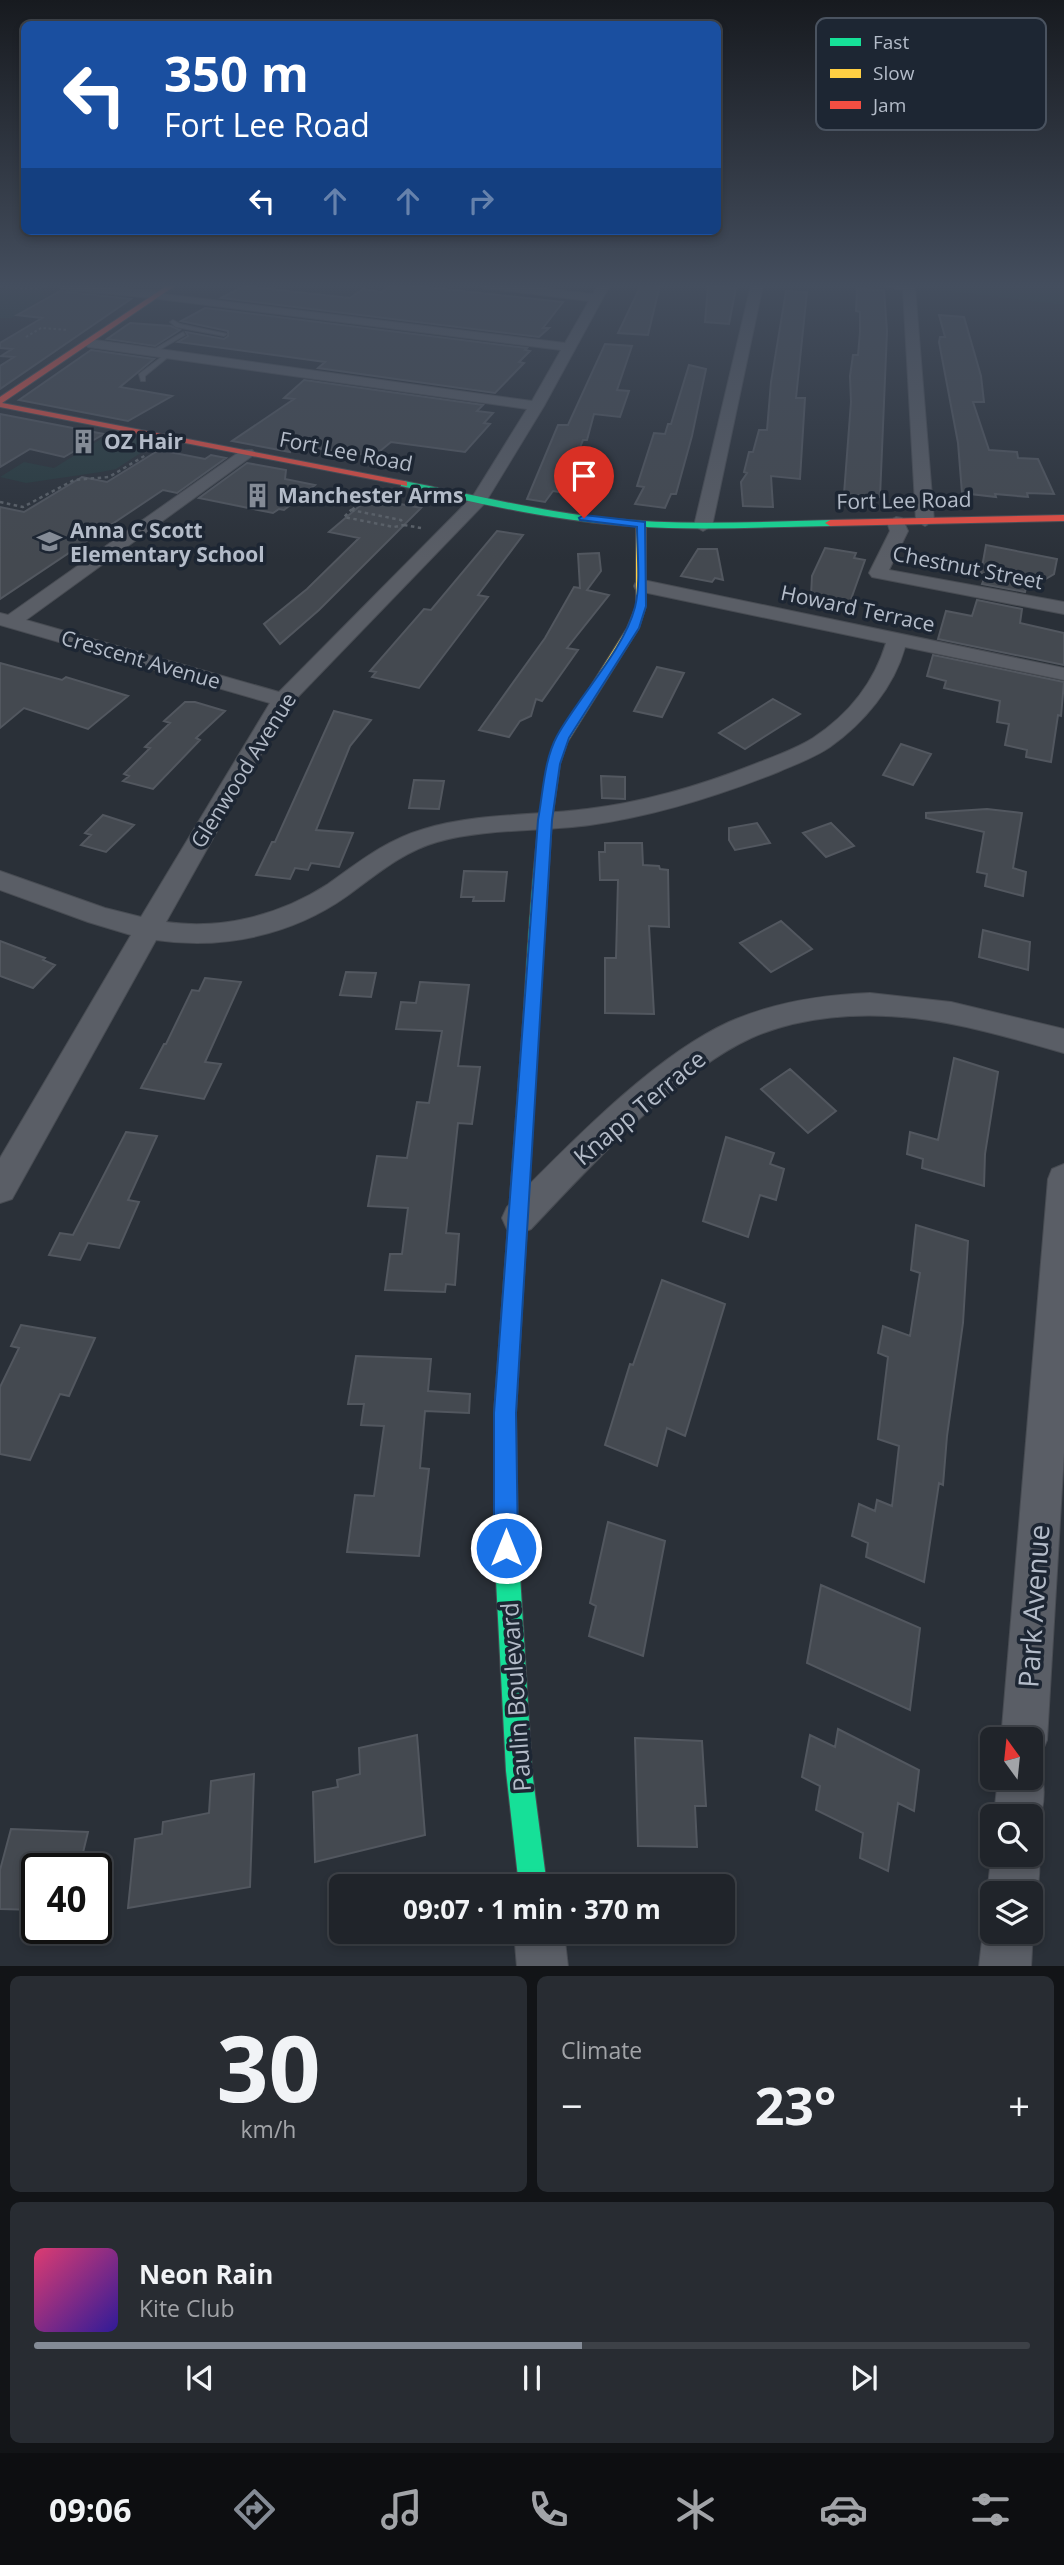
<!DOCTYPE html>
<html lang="en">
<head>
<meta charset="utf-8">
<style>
  :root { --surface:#20242a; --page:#282c32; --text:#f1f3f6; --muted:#a2a4a8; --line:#3d4147; --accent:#848b96 }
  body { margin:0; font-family:"Open Sans",sans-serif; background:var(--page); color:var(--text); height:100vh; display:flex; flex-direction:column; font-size:26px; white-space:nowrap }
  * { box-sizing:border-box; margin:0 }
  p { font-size:23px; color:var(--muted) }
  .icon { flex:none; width:38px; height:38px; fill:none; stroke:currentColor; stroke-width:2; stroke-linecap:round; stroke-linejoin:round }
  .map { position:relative; height:1966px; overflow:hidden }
  .side { display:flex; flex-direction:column; gap:10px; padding:10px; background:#121417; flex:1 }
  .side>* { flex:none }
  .top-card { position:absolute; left:21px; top:21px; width:700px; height:214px; border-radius:10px; box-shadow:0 4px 10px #0003,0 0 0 2px var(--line); background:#1a4fa0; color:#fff; overflow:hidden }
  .needle { width:46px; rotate:345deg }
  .buttons { position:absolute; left:980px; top:1727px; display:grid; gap:14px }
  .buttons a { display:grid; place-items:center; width:63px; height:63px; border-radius:10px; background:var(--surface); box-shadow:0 4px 10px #0003,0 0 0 2px var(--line); font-size:35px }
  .speed { position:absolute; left:21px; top:1853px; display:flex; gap:14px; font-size:35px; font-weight:700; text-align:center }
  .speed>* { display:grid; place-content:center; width:91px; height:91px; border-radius:50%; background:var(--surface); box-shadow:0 4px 10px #0003,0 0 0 2px var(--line); line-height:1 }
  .speed .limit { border:4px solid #111; border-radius:10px; background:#fff; color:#111 }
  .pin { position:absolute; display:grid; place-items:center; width:60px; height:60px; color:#fff; margin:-72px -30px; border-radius:50% 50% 50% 0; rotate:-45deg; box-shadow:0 0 7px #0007 }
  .pin .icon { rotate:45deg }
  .me { position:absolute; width:77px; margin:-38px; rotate:0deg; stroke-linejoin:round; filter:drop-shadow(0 0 5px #0008) }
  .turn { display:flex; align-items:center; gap:24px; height:147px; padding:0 28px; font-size:32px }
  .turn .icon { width:91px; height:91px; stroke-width:2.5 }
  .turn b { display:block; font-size:49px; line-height:60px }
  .lanes { display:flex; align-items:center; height:66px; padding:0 28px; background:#0003; justify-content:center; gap:35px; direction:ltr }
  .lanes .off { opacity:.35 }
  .big { font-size:52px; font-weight:700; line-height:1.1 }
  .side .tile { flex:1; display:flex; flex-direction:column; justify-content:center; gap:10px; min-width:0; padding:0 24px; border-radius:10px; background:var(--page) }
  .side .dial { align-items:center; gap:0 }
  .dial b { font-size:91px; line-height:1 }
  .song { display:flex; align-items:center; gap:21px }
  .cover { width:84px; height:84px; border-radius:10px; background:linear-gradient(135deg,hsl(340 70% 55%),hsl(250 70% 35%)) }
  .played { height:7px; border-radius:4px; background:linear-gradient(90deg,var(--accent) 55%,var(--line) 55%) }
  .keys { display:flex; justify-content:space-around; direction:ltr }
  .heat { display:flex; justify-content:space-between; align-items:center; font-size:38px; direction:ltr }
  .side .tiles { flex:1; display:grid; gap:10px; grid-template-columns:1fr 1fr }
  .tile:last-child { grid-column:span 2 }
  .trip { position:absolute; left:329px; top:1874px; width:406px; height:70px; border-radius:10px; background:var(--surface); box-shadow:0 4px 10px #0003,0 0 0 2px var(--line); font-weight:700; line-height:70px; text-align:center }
  .menu { display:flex; height:112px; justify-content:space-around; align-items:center; background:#0d0e11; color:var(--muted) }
  .menu .icon { width:49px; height:49px }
  .menu .current { color:var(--accent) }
  .menu b { font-size:32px; color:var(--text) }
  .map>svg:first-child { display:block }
  .green { fill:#273a3e }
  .building { fill:#444950; stroke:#52575f; stroke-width:2 }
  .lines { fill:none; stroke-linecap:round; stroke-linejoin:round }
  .lane-casing { stroke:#484c53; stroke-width:2 }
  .street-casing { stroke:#484c53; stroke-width:2 }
  .fast-casing { stroke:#484c53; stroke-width:2 }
  .slow-casing { stroke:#484c53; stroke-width:2 }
  .jam-casing { stroke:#484c53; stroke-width:2 }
  .path-far1 { stroke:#5d636a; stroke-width:2; stroke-dasharray:2.5 2.5; stroke-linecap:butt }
  .path { stroke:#5d636a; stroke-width:2.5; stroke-dasharray:3.5 3.5; stroke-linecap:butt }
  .lane { fill:#5a5e66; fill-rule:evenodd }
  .street { fill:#5a5e66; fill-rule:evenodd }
  .fast { fill:#16e098; fill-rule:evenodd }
  .slow { fill:#ffcf43; fill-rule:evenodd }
  .jam { fill:#f24e42; fill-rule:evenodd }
  .route { fill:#1a73e8; stroke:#114b97; stroke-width:2 }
  .labels { text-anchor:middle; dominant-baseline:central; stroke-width:7; stroke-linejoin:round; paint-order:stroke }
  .far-poi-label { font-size:21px; font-weight:bold; fill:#b4bcc9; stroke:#1d2633; text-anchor:start }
  .far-street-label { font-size:21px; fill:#b4bcc9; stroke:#1d2633 }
  .street-label { font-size:24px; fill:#b4bcc9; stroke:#1d2633 }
  .near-street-label { font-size:28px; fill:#b4bcc9; stroke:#1d2633 }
  .key { fill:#1d2633; stroke:#4a5360; stroke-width:2 }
  .key-label { font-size:19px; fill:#b4bcc9 }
</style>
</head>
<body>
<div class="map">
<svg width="1064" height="1967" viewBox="0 0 1064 1967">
  <rect width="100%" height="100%" fill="#2a3038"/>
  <path class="green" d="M0 285H51L40 292 47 296 12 318H0Z
    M940 285H1064V305L940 290Z
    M109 434 156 443 116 469 101 472 26 483 0 477 24 462 54 468Z"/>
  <path class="building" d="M390 285H407L563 302 543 328H549L539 337 221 298 244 286 350 298 363 289 382 292Z
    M641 285H660L648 335 618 333Z
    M708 286 736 288 729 324 705 322Z
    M857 289 884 290 887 331 880 497 844 494 851 402 850 376 853 355H858L860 332V312L856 311Z
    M60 291 131 299 0 389V366L14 357 1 356 12 349 0 348V343L42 318 17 315Z
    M786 291 807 292 796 398H805L800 479 771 476 773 507 743 506 741 482 747 473 744 472 749 452H753L759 430H767L771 382Z
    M205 308 527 348 525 350 530 351 519 362 524 363 495 393 318 368 325 362 178 342 188 336 186 332 224 339 228 336V331L181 321Z
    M939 315 964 317 981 376 984 402H973L989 450 1017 452 1018 458 1038 459 1054 494 1027 493 1028 497 995 494 996 497 962 493 958 443 939 342 940 337H945Z
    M130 323 171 326 180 330 155 346 107 339Z
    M605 344 632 346 617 390 629 391 620 417 594 414 587 440H583L565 484 559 492 553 491 545 502 527 499 558 425H568Z
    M91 350 154 359 120 387 172 396 128 421 19 400Z
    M689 365 706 369 692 436 676 494H671L665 508 635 504 644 487 637 486 654 433 665 434 668 424H671Z
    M304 380 483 405 477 411 493 413 484 423 490 424 465 452 391 442 374 456 291 445 290 452 232 441 294 399 284 398Z
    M0 414 104 434 64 457 30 449 0 467Z
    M159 450 205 459 211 455 226 458 177 493 163 490 0 599V507L24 512 82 477 107 482Z
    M247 463 286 470 285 479 315 485 284 510 279 509 273 513 199 498Z
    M369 498 421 508 319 610 280 644 264 624 307 589 359 538 329 532Z
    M497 531 523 535 478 595 488 597 419 688 372 677 376 672 370 671 424 609 431 610Z
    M986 545 1057 559 1054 574 1044 580 1028 578 1025 592 982 584 986 574 981 573Z
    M825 548 856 553 854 558 865 560 850 602 811 596 812 576Z
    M698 549H717L723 580 715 578 712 582 681 576Z
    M599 553 601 571 587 590 609 595 567 648 578 650 542 701 536 699 531 716 520 721 509 737 479 730 545 638 574 587 580 588 578 554Z
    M977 600 1022 609 1020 623 1064 633V665L938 639 946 611 972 616Z
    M933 655 1064 682 1061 716 1058 715 1051 762 1026 757 1027 750 1005 745 1009 724 997 722 1000 701 944 688 946 681 927 676Z
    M0 663 62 680 66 677 128 696 88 729 24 708 0 728Z
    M657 667 684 673 662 717 634 711Z
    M773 699 800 714 745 749 719 733Z
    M185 702H195L225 711 196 738 200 740 153 789 123 781 129 776 124 774 150 748 145 747 170 723 164 721Z
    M334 711 371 720 350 746 316 830 353 833 339 867 311 863 308 870 295 868 290 879 256 875 272 842H275Z
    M901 744 931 754 913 785 883 775Z
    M601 776 625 777V799L602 798Z
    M414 780 444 781 439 809 409 808Z
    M987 809 1022 813 1013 868 1026 872 1023 896 985 886 987 874 977 872 984 832 926 818V813Z
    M103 815 134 825 106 852 81 845 91 835 85 833Z
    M757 823 770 843 735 850 729 840V828Z
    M831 823 854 846 826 857 803 833Z
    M605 843H642L643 865 659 866 660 869 668 870 669 927 649 926 654 1014 605 1013V958H616L618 880H600L599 852H605Z
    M464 871 507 872 504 901H473L474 897H461Z
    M781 921 812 949 771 972 740 943Z
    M983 930 1030 942 1028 970 979 957Z
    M0 941 45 958 43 960 55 965 33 988 0 976Z
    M346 972 376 973 371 997 340 995Z
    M205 978 241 982 205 1062 221 1064 204 1099 141 1088 164 1044H166L192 990 199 991Z
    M420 982 469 985 458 1066 480 1067 472 1124 458 1123 446 1233 459 1234 455 1285 446 1284 445 1292 385 1290 390 1254H402L408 1208 368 1206 377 1156 407 1158 417 1102 429 1103 442 1031 396 1029 401 1002 416 1003Z
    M954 1058 998 1072 985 1154 984 1186 922 1168 923 1159 907 1154 910 1132 938 1140Z
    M790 1069 836 1111 808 1133 761 1089Z
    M126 1132 157 1136 128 1200 139 1202 119 1248 88 1243 80 1260 49 1255 60 1233 73 1235Z
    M726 1137 774 1153 770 1164 784 1169 776 1200 760 1195 748 1237 703 1221Z
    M916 1225 968 1241 963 1323 947 1436 943 1485 939 1483 924 1582 866 1557 868 1543 852 1536 859 1504 875 1511 877 1500 892 1506 899 1446 878 1439 888 1357 878 1353 883 1326 910 1336 920 1273 911 1270Z
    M662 1280 725 1304 685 1436 667 1428 657 1466 605 1445 630 1364 633 1365Z
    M21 1325 95 1338 69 1396 60 1394 30 1460 0 1454V1387L19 1348 11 1346Z
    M356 1356 431 1359 428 1391 470 1394 469 1413 425 1411 420 1468 429 1469 419 1556 347 1552 355 1495 374 1496 384 1426 361 1425 364 1404H348Z
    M608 1522 665 1541 643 1656 589 1636 596 1606 590 1603Z
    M821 1585 920 1628 910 1710 807 1663Z
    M838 1729 919 1770 914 1811 898 1803 888 1871 860 1858 863 1833 816 1810 820 1786 802 1777 810 1735 835 1747Z
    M417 1735 425 1835 315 1862 313 1792 338 1787 337 1780 360 1774 359 1748Z
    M635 1738 702 1741 706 1806H695L697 1847 638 1846Z
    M254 1774 250 1887 128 1908 135 1839 162 1834 163 1822 209 1813 211 1781Z
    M11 1829 88 1832 79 1869H37V1910L0 1909V1870Z"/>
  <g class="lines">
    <defs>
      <path id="lane" d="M173 320 180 324 227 334 224 336 176 327 170 322Z
        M183 332 185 335 156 352 151 351Z
        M168 352 173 353 145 376V381H141L139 374Z"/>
      <path id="street" d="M60 285 158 291 163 294 565 343 589 301 484 288 478 285H516L593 294 598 285H610L544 406 485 503 292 703 249 774 166 922C223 930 280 915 328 884 359 862 386 840 424 829 477 813 532 816 587 809 646 802 705 784 760 762 778 755 797 748 813 738 848 715 874 683 886 643L643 592 636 590 634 586 636 582 643 580 1064 668V680L905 647C894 687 864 723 830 747 814 758 796 764 778 772 718 796 654 816 590 825 539 832 487 828 437 842 402 852 376 875 347 896 292 935 223 950 156 940L12 1199 0 1203V1158L131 935 88 922 0 890V871L105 908 141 917 270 703 0 625V613L8 615 242 450H252L255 453 252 456 26 620 279 692 473 496 527 409 88 347 82 343 88 339 532 401 561 350 151 298 65 290 61 289Z
        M751 285H763L712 526 703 531 694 526Z
        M881 285 915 287 934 521 925 526 916 521 903 290Z
        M896 517 902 518 908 531 889 570 1064 602V614L872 577 869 573 890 531 887 522Z
        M870 993 951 1002 1064 1029V1053C1015 1039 965 1024 914 1018 860 1012 801 1016 751 1038 675 1073 589 1168 531 1229L519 1234 507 1229 502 1218 507 1207C567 1147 652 1057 729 1022 774 1002 821 995 870 993Z
        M1064 1164V1453L1047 1740 1040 1756 1032 1759 1038 1761C1047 1785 1045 1809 1035 1833L1031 1835V1816H994L998 1778H1031V1740H1001L1048 1179 1052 1169Z
        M1031 1837C1044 1857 1040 1887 1031 1908V1894H992V1906L987 1894 992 1851V1855H1031Z
        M992 1913V1932H1031V1926L1033 1932 1031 1967H979L983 1932Z
        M514 1932H564L568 1967H517Z"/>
      <path id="fast" d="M404 481C471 494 537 511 605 518 679 526 755 522 830 520L835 523 830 526C764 527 698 531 632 526 555 521 476 503 401 486V482Z
        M561 739 567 743 560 764 552 820 539 1022 537 1027H525L523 1022C526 985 536 748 561 739Z
        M506 1530 514 1534 518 1542 532 1771 547 1886H519L506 1771 494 1542 498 1534Z"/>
      <path id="slow" d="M641 521 646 524V606L639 628 565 746H557L555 743 627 628 636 606V524Z
        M531 1015 537 1017 539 1022 516 1413 518 1542 514 1550 506 1554 498 1550 494 1542V1413L523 1022 525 1017Z"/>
      <path id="jam" d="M168 285H176L2 403 404 481 407 482V486L0 407V397Z
        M1064 515V521L830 526 825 523 830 520Z"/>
    </defs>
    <use href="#lane" class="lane-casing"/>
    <use href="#street" class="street-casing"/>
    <use href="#fast" class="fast-casing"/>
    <use href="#slow" class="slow-casing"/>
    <use href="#jam" class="jam-casing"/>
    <path class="path-far1" d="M0 287 36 289 48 286
      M26 337 41 328 68 330"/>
    <path class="path" d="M0 502 23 507 74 480 109 477 146 455
      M351 510 401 520 404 525 394 527 344 517Z
      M352 510 357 505 355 502 362 497
      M404 525 421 528"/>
    <use href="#lane" class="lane"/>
    <use href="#street" class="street"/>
    <use href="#fast" class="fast"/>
    <use href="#slow" class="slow"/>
    <use href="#jam" class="jam"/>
  </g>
  <linearGradient id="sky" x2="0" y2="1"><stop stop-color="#171a1f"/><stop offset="0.51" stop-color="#444e5e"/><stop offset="1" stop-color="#444e5e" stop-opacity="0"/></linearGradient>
  <rect width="1064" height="560" fill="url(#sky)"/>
  <path class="route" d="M584 515 645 522 646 606 639 628 569 738 560 764 552 820 516 1413 518 1548 514 1556 506 1560 498 1556 494 1548V1413L538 820C543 793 544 760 557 736 579 696 624 650 635 607 641 582 637 552 637 527L580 520 579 518Z"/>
  <defs>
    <symbol id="building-bare" viewBox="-9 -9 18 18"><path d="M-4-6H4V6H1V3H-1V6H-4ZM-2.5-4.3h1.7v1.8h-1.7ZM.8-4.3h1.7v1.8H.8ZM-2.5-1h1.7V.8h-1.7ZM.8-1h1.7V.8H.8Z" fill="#848b96" stroke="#1d2633" stroke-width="2.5" paint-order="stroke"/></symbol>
    <symbol id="school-bare" viewBox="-9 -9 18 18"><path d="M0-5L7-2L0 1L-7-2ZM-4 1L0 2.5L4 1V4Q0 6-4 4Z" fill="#848b96" stroke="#1d2633" stroke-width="2.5" paint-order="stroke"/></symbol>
  </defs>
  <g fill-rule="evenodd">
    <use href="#building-bare" x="66" y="424" width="35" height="35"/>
    <use href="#building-bare" x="240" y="478" width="35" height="35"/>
    <use href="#school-bare" x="32" y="524" width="35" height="35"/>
  </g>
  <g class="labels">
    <g class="far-poi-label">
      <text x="104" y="441">OZ Hair</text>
      <text x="278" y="495">Manchester Arms</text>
      <text x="70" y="530">Anna C Scott<tspan x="70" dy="24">Elementary School</tspan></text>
    </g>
    <g class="far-street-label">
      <text transform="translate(346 451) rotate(11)">Fort Lee Road</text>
      <text transform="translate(904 500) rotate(-1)">Fort Lee Road</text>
      <text transform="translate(968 567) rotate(11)">Chestnut Street</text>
      <text transform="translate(858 608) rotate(12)">Howard Terrace</text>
      <text transform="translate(141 659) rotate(16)">Crescent Avenue</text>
      <text transform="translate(243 770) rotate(-58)">Glenwood Avenue</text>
    </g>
    <g class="street-label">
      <text transform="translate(639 1107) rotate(-40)">Knapp Terrace</text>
      <text transform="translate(515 1697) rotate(-94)">Paulin Boulevard</text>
    </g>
    <g class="near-street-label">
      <text transform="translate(1033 1606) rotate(-86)">Park Avenue</text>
    </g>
  </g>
  <rect x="816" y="18" width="230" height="112" rx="10" class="key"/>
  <rect x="830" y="38" width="31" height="8" fill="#16e098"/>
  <rect x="830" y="69" width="31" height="9" fill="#ffcf43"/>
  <rect x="830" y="101" width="31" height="8" fill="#f24e42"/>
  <g class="key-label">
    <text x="873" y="49">Fast</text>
    <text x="873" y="80">Slow</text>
    <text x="873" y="112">Jam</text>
  </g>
</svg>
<div class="buttons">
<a><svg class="needle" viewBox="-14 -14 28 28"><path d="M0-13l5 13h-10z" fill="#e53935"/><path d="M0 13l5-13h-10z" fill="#a2a4a8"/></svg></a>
<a><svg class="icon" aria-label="search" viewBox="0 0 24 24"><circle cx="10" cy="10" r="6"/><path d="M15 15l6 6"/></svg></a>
<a><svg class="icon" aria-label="layers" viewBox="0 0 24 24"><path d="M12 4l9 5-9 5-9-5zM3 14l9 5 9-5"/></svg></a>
</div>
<div class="speed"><div class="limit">40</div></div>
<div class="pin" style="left:584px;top:518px;background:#d93025"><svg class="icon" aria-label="arrive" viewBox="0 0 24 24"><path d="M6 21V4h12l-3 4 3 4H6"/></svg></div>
<svg class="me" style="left:506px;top:1548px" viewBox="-20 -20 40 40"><circle r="17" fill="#1a73e8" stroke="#fff" stroke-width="3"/><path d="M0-11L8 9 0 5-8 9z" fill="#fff"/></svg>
<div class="trip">09:07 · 1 min · 370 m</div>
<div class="top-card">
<div class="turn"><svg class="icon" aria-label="left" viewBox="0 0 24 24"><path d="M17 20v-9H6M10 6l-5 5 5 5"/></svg><div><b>350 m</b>Fort Lee Road</div></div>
<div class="lanes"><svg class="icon" aria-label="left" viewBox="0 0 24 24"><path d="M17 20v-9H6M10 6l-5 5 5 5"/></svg><svg class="icon off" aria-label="ahead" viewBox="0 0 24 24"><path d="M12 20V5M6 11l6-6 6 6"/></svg><svg class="icon off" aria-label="ahead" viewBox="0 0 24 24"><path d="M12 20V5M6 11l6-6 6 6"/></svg><svg class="icon off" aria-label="right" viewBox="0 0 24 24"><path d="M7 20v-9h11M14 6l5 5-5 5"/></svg></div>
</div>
</div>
<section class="side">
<div class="tiles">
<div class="tile dial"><b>30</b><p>km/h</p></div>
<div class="tile"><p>Climate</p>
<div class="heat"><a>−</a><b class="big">23°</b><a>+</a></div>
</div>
<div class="tile">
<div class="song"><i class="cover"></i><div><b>Neon Rain</b><p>Kite Club</p></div></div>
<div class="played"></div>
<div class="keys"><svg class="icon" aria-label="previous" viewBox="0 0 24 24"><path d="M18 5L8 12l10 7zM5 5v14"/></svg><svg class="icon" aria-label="pause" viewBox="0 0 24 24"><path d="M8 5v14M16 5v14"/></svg><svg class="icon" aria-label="next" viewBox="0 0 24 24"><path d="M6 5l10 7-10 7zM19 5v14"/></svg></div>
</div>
</div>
</section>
<nav class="menu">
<b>09:06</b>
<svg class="icon current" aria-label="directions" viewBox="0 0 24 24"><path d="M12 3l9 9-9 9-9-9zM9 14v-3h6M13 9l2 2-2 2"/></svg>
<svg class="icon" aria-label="music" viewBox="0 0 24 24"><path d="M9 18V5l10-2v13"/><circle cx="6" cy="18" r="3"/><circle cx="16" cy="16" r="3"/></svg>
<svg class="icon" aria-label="phone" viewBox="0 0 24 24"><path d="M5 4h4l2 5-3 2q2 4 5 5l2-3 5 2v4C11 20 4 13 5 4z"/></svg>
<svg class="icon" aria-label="climate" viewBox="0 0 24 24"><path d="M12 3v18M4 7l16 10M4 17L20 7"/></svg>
<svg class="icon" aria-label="car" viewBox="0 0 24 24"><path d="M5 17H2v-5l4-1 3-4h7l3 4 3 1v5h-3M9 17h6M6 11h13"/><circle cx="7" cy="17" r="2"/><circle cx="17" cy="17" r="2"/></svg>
<svg class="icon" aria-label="filters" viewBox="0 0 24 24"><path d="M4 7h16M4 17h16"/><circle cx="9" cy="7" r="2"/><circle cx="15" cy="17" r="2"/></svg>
</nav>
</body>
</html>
